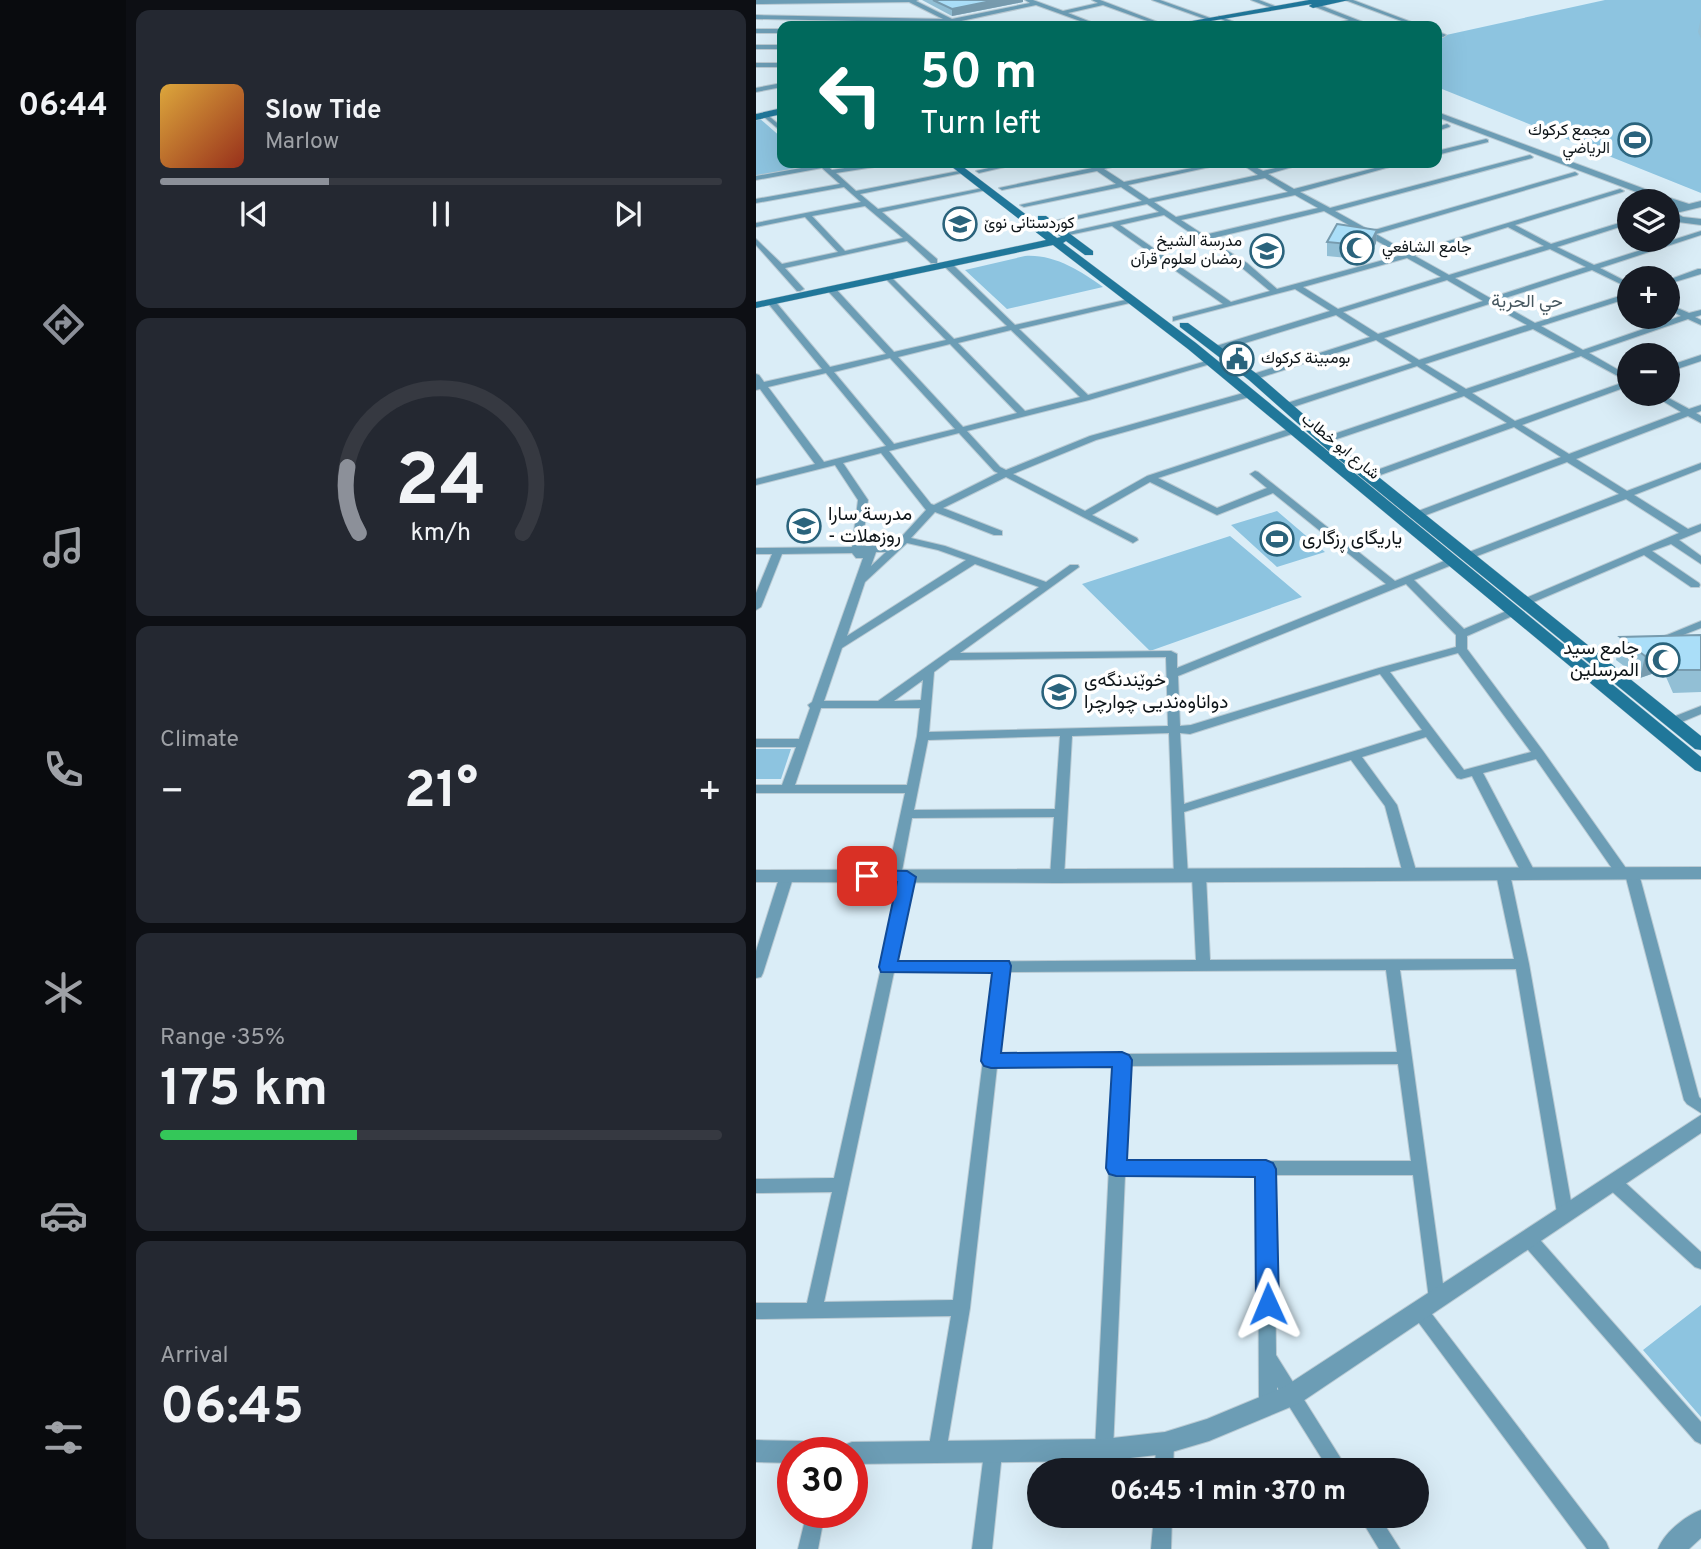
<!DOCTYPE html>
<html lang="en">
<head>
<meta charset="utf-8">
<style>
  :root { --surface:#171b24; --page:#242831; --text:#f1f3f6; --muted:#9ea1a6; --line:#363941; --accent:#8c9099 }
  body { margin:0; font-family:Overpass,Vazirmatn,sans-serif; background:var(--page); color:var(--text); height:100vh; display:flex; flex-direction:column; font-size:26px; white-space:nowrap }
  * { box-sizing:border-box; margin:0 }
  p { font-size:23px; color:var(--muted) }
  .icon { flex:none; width:38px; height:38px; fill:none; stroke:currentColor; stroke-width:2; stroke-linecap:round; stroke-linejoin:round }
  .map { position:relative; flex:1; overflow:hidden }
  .side { display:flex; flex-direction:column; gap:10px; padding:10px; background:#0d0f14; width:630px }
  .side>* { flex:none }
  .banner { position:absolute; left:21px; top:21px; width:665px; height:147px; border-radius:14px; box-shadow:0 7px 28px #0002; background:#00695c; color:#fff; overflow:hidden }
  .fabs { position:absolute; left:861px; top:189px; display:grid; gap:14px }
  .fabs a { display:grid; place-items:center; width:63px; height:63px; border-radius:50%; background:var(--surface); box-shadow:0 7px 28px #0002; font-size:35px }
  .speed { position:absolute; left:21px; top:1437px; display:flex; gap:14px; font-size:35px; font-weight:700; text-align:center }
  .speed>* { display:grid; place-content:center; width:91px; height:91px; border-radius:50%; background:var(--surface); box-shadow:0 7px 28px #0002; line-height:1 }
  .speed .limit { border:10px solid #d22; background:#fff; color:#111 }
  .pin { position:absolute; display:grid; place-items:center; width:60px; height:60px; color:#fff; margin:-30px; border-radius:14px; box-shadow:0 4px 10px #0006 }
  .me { position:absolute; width:77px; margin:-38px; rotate:359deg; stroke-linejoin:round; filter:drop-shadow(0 0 5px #0008) }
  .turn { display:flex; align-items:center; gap:24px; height:147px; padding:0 28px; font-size:32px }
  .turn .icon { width:91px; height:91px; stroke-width:2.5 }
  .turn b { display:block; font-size:49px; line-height:60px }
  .big { font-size:52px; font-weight:700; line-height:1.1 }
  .side .tile { flex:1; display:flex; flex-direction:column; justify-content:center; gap:10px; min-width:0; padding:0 24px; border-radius:14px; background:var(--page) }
  .side .dial { align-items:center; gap:0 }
  .dial svg { height:182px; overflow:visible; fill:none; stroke:var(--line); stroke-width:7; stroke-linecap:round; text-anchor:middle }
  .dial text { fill:var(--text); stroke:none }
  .song { display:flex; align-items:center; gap:21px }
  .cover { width:84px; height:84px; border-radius:10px; background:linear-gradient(135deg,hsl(40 70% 55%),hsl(10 70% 35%)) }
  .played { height:7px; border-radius:4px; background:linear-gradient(90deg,var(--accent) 30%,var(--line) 30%) }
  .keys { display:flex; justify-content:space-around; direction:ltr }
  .heat { display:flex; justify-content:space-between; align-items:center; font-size:38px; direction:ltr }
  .charge { height:10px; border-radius:5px; background:linear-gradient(90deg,#34c759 35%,var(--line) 0) }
  .trip { position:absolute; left:271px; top:1458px; width:402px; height:70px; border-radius:35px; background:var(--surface); box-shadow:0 7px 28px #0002; font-weight:700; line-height:70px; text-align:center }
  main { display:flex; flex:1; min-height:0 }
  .dock { display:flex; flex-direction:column; width:126px; justify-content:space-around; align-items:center; background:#090b0e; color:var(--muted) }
  .dock .icon { width:49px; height:49px }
  .dock .selected { color:var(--accent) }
  .dock b { font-size:32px; color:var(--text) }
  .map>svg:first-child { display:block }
  .green { fill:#8dc4e0 }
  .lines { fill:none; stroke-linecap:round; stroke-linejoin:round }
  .minor-casing { stroke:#b9cad3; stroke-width:2 }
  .tertiary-casing { stroke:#b9cad3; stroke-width:2 }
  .secondary-casing { stroke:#b9cad3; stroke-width:1 }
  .minor { fill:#6c9db5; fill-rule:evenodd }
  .tertiary { fill:#6c9db5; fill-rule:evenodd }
  .secondary { fill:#20779a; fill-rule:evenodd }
  .wall { fill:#92bfd5 }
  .shaded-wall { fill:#779bae }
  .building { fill:#aadef8; stroke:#779bae; stroke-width:2 }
  .route { fill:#1a73e8; stroke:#114b97; stroke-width:2 }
  .labels { text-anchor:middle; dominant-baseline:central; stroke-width:7; stroke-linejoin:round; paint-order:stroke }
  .far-poi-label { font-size:16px; fill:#0e1519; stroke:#fff; text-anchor:start }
  .far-street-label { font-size:16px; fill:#0e1519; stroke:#fff }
  .far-neighbourhood-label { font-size:18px; fill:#46575f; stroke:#fff }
  .poi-label { font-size:19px; fill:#0e1519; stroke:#fff; text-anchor:start }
</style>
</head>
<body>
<main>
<nav class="dock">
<b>06:44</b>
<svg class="icon selected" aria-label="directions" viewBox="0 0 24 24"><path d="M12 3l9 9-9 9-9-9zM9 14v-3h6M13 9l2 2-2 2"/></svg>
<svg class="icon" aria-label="music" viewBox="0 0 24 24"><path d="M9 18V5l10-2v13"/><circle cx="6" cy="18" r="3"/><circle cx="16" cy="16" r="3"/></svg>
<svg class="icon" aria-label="phone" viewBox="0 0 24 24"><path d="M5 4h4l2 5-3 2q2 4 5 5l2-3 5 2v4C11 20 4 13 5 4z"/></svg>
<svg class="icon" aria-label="climate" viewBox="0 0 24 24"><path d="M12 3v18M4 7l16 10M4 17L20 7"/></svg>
<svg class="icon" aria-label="car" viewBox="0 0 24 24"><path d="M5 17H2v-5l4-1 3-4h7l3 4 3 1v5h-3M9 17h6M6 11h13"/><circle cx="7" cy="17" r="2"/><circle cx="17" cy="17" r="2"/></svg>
<svg class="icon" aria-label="filters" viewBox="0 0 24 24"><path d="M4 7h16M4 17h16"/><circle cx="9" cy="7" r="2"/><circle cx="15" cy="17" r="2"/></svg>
</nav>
<section class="side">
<div class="tile">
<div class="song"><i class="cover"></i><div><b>Slow Tide</b><p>Marlow</p></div></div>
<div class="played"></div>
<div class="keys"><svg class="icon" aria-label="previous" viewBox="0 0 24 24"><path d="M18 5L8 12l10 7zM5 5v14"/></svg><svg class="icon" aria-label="pause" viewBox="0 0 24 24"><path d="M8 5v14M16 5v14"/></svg><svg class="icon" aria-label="next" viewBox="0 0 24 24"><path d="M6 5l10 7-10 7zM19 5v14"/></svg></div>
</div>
<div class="tile dial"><svg viewBox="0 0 100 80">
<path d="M14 69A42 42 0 1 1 86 69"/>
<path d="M14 69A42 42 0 0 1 9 40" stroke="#8c9099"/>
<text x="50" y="56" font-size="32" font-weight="700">24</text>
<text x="50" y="72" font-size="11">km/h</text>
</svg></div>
<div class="tile"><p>Climate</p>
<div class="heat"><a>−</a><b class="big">21°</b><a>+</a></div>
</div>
<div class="tile"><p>Range · 35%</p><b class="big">175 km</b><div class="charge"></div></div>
<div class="tile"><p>Arrival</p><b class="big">06:45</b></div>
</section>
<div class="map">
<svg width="945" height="1549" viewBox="0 0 945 1549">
  <rect width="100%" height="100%" fill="#daedf7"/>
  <path class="green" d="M849 0H945V193L681 87V37Z
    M3 118 26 138V163H55L58 165 0 176V119Z
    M269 256C298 254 325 271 347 287L251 309 209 270Z
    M521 511 569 552 521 567 475 525Z
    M474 536 546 597 394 651 326 584Z
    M0 749H35L25 779H0Z
    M945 1305V1417L887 1350Z"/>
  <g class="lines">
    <defs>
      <path id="minor" d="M0 0H162L160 1 196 19 274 3 269 0H277L307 11 342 3 336 0H344L412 26H405L347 5 312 13 345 26H338L280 5 196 23 0 19V15L187 19 153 2 0 4Z
        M396 0H404L457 19 452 20Z
        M495 0H503L524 8 519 9Z
        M589 0H597L666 26H659Z
        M557 4H561L617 26H610L599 22 567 26 593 20 557 6Z
        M0 29H26V33H0Z
        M681 31 690 35 687 37 681 35Z
        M0 45H26V49H0Z
        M0 63H26V67H0Z
        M26 83V87L0 92V88Z
        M9 113 26 127V132L7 116Z
        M691 124 694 126 693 127 681 131V127Z
        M730 139 732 140V142L681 155V151Z
        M774 155 777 157 776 158 579 211 615 231 819 172 822 174 821 175 620 234 653 253 864 189 868 191 866 192 759 225 795 244 873 220V224L801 247 838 265 945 231V235L844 268 873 283V288L836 270 740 301 779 323 873 293V298L785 326 827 350 925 316 912 309V304L933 313 945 310V315L939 317 945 320V325L932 319 833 353 873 376V386L766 425 813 454 925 412 895 394H905L933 409 945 405V411L940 413 945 416V423L932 416 820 459 871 491 945 463V469L878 495 932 529 945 524V531L923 540 945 556V564L915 544 896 551 943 583 944 585 943 587H935L888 555 773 604H765L764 602 765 600 923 533 870 499 716 558H708V554L863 494 811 462 665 517H657V513L805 457 758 427 616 478H610V474L751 423 708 396 572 442H566V438L702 392 661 366 534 408H528V404L656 363 620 340 500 379H494V375L614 337 580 315 463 351H457V347L574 311 539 289 417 321V317L467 304 356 226 308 236 304 234 403 212 391 204 293 225 289 223 386 201 365 187 268 207 264 205 360 184 341 171 246 190 243 188 336 168 331 163H338L343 166 372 163 348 169 368 182 460 163H472L372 185 393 199 502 175 484 163H492L507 171 540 163H550L512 174 538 189 638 163H648L544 192 574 208ZM509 178 532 192 420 217 398 202ZM539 195 562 208 448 235 425 220ZM568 211 646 255 521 289 491 263 453 239ZM408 215 485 267 514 291 475 302 364 225ZM752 227 788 246 693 275 659 256ZM794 249 830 267 734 298 699 278ZM651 258 685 277 582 309 547 287ZM691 280 727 301 622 334 587 312ZM733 304 771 325 663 360 628 338ZM777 329 819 352 710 389 669 364ZM825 356 871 381 759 421 716 393Z
        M61 163H68L76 170 120 163H134L131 165 80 173 100 191 208 170 211 172 104 194 122 209 232 187 235 189 126 212 181 259V263H175L151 241 29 268 48 289 44 291H41L0 245V239L26 264 82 252 49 217 0 227V223L105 202 88 187 0 203V199L84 184 66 168 0 180V176L62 165ZM109 206 147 238 89 251 56 216Z
        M254 163H266L223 173 220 171Z
        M189 263H195L259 325 378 298V302L263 329 332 395 454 360 461 362 333 400 211 431 244 467 250 470 334 436 491 392H497V396L340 440 257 474 329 511 391 476 533 429H539V433L402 478 461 508 511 488 494 474 499 471 502 472 639 581 693 559H701V563L658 580 708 629 753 610H761L762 612 761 614 711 636V649L787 751 872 871H881L883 874 943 1097 945 1099V1113L931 1104 928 1100 870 878 862 877 780 759 727 773 780 874 778 877H768L766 874 716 776 705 779 701 778 670 737 606 757 641 805 661 874 659 877H649L647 874 629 806 595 760 428 812 432 876 430 879H420L418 876 413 733 316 736 308 877 306 880H296L294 877 298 817 156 818 145 876 143 879H133L131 876 149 793H0V785H26L40 747H0V739H43L54 708 52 705 56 702 107 558H100L96 553 26 554 5 607 0 610V593L16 554H0V548L96 547 102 500 79 465 0 485V479L59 464 4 389 0 390V374L3 375 8 382 66 369 11 302 18 300 74 367 130 354 72 291V287H78L138 352 190 340 130 279 129 277 133 275 198 339 251 326 189 267ZM255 330 324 397 269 411 202 343ZM194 344 261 413 207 427 142 357ZM134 358 199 429 138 444 78 372ZM70 373 130 446 68 462 12 387ZM203 433 238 471 242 473 178 505 175 504 133 451ZM125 453 170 510 137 546H106L112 500 87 463ZM250 477 377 543 382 540 381 538 336 515 394 482 461 515 517 493 630 584 421 668V654L415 651 204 653 323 567 322 565H314L290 582 189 546 155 538 179 512 238 535H246V531L187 508ZM151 543 182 550 210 560 91 636 109 582ZM120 552H130L115 566ZM219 564 283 587 122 701H68L86 648ZM650 584 700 635V647L623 668 435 725 424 726 422 676ZM702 653 775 752 708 770 634 672ZM410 657 412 726 173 732 178 672 194 660ZM624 674 666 730 428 804 424 733 434 734ZM167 680 165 700 138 701ZM65 708H164L161 736 151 785H39ZM304 736 299 809 158 810 172 740Z
        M942 269H945V274L912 284V280Z
        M945 355V361L912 372V366Z
        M945 621V628L909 642H901L899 640Z
        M945 706V714L916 726 910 722 912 719Z
        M747 869 752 871 754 874 773 964 817 1213 815 1218 809 1220 803 1218 801 1213 760 969 644 970 689 1299 687 1304 681 1307 675 1304 673 1299 657 1175H518L520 1355 592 1470H573L521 1387V1407L518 1413 512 1415 506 1413 503 1407 502 1175H369L357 1450 354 1456 348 1459 342 1456 339 1450 358 1066 241 1067 214 1308 190 1452 187 1458 181 1461 175 1458 172 1452 195 1316 0 1319V1303H51L76 1192 0 1193V1179L78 1178 146 874H156L158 877 140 962 440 960 436 876 438 873H448L450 876 454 960 758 959 740 874 742 871ZM630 970 641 1052 243 1055 252 972ZM138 972H238L197 1300 68 1302ZM642 1064 655 1161H369L373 1066Z
        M31 870 36 872 38 875 7 973 5 977 0 978V951L24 875 26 872Z
        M857 1175 863 1177 945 1252V1269L939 1267 851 1187 849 1182 851 1177Z
        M772 1231 778 1233 945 1422V1444L939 1441 766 1243 764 1238 766 1233Z
        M663 1302 669 1305 850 1542 853 1549H831L657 1315 654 1310 657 1305Z
        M409 1434 415 1437 418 1443 417 1470H399L400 1443 403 1437Z
        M237 1444 243 1447 246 1453 236 1549H216L228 1453 231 1447Z
        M51 1512H69L62 1549H42Z
        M398 1516H416L415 1549H395Z
        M603 1516H623L644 1549H623Z"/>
      <path id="tertiary" d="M463 16 488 26H479L463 18Z
        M681 112 905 195 933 204 945 201V207L920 213 927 217 945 219V225L922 222 912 216 915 207 920 206 899 199 681 117Z
        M945 867V879L301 883 0 882V870Z
        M945 1115V1133L544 1403 453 1441 409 1454 348 1461 96 1464V1452H84L88 1445 96 1442 348 1439 409 1432 451 1419 528 1387Z
        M0 1440 46 1441 54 1444 58 1452H37V1463L0 1462Z
        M945 1510V1538L933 1549H902C908 1533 929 1516 945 1510Z"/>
      <path id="secondary" d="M553 0H593L557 8 553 6 556 4 425 26H408Z
        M26 108V114L0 120V114Z
        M191 163H202L301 238 305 237 282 220V216H290L337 251V255H329L310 241 307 243 440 343 945 757V772L939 770 432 349 297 245 0 308V302L290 240Z
        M424 323H432L501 374 584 446 945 736V750L939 749 574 452 493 380 424 327Z"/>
    </defs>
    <use href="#minor" class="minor-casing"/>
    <use href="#tertiary" class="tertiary-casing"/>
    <use href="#secondary" class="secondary-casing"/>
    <use href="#minor" class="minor"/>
    <use href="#tertiary" class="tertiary"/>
    <use href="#secondary" class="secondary"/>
  </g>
  <path class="wall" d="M166 0H267V2L196 16Z
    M945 17V39L942 32Z
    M621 230 620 243 612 260 571 256V242Z
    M945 635V692L917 693 907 670 884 678 860 660 864 637Z"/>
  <path class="shaded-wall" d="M240 0H267V2L196 16V9Z
    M621 230 620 243 612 260 613 246Z
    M912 648 907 670 884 678 889 656Z"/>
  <path class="building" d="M177 0H240L196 9Z
    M581 224 621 230 613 246 571 242Z
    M945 635V670H922L912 648 889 656 864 637Z"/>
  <path class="route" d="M111 870 151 871 160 877 142 961H253L255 966 245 1053 366 1052 373 1055 376 1060 371 1160H510L517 1163 520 1169 523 1304 519 1311 512 1314 504 1311 500 1304 499 1177 360 1176 353 1174 350 1168 356 1067 235 1068 228 1066 225 1061 236 973 125 972 123 967 141 882 105 880 103 876Z"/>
  <defs>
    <symbol id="stadium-ring" viewBox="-11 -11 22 22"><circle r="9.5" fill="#fff" stroke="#2a637c" stroke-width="1.5"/><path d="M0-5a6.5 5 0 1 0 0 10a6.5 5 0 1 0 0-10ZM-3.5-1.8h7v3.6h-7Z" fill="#2a637c"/></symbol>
    <symbol id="school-ring" viewBox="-11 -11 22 22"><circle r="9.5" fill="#fff" stroke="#2a637c" stroke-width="1.5"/><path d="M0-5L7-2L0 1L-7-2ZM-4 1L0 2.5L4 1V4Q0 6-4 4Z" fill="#2a637c"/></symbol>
    <symbol id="mosque-ring" viewBox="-11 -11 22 22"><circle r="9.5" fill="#fff" stroke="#2a637c" stroke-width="1.5"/><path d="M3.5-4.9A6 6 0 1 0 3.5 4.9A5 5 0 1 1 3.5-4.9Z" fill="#2a637c"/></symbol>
    <symbol id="civic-ring" viewBox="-11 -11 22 22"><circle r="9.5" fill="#fff" stroke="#2a637c" stroke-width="1.5"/><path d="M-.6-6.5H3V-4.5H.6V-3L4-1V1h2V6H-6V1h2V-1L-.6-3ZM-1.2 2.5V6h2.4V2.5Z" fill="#2a637c"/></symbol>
  </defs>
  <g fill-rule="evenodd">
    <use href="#stadium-ring" x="860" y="121" width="38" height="38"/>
    <use href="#school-ring" x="185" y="205" width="38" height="38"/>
    <use href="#mosque-ring" x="582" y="229" width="38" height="38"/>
    <use href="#school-ring" x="492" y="232" width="38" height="38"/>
    <use href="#civic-ring" x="462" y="340" width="38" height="38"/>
    <use href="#school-ring" x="29" y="507" width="38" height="38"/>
    <use href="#stadium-ring" x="502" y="520" width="38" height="38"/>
    <use href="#mosque-ring" x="888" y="641" width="38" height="38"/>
    <use href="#school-ring" x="284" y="673" width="38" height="38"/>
  </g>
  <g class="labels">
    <g class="far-poi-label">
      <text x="854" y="131" text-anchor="end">مجمع كركوك<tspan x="854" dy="18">الرياضي</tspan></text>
      <text x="228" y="224">کوردستانی نوێ</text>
      <text x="486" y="242" text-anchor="end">مدرسة الشيخ<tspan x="486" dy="18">رمضان لعلوم قرآن</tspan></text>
      <text x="626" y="248">جامع الشافعي</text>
      <text x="505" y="359">بومبينة كركوك</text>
    </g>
    <g class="far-street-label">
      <text transform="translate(584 447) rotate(39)">شارع ابو خطاب</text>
    </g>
    <g class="far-neighbourhood-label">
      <text x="771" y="302">حي الحرية</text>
    </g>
    <g class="poi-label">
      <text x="72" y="515">مدرسة سارا<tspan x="72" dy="22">- روزهلات</tspan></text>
      <text x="546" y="539">یاریگای ڕزگاری</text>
      <text x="883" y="649" text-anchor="end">جامع سيد<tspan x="883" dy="22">المرسلين</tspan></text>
      <text x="328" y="681">خوێندنگەی<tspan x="328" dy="22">دواناوەندیی چوارچرا</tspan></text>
    </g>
  </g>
</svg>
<div class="fabs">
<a><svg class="icon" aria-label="layers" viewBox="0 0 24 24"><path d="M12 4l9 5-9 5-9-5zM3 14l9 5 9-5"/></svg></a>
<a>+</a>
<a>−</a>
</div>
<div class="speed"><div class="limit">30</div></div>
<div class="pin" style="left:111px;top:876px;background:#d93025"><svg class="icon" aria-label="arrive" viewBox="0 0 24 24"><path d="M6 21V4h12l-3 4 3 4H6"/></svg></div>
<svg class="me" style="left:512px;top:1304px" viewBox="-20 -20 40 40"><path d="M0-17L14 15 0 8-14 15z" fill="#1a73e8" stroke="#fff" stroke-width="4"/></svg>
<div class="trip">06:45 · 1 min · 370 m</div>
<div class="banner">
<div class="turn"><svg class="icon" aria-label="left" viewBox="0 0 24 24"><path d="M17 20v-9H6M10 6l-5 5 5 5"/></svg><div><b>50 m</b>Turn left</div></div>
</div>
</div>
</main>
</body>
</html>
